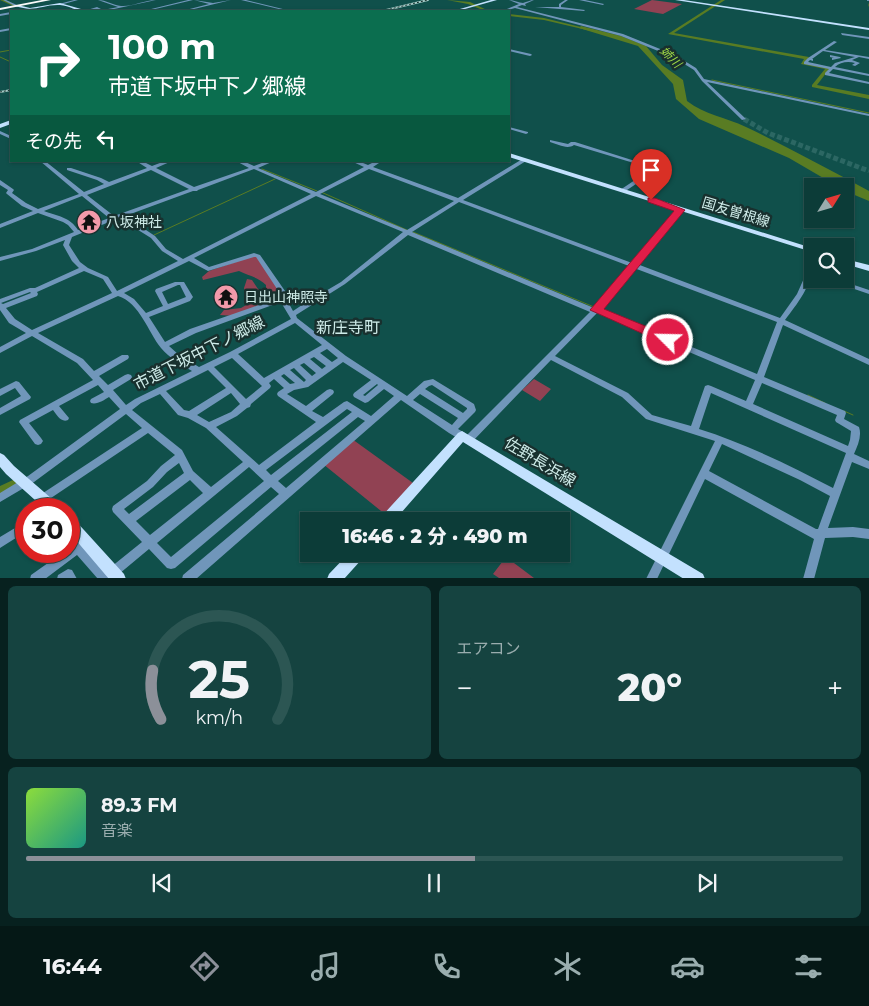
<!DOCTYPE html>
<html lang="ja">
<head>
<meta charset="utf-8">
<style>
  :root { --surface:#0c3c38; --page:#154340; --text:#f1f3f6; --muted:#9aadae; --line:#2c5653; --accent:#8c9099 }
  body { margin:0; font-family:Montserrat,"Noto Sans JP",sans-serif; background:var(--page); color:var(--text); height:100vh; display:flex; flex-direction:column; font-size:19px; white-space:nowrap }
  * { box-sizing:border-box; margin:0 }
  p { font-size:16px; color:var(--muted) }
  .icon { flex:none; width:28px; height:28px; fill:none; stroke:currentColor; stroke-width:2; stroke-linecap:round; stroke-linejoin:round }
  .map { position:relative; height:578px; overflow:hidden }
  .sheet { display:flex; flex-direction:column; gap:8px; padding:8px; background:#07211f; flex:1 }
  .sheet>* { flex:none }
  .hud { position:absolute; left:10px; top:10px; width:500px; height:152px; border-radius:0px; box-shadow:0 1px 4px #0004,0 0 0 1px var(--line); background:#0b6e4f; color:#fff; overflow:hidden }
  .needle { width:32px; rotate:53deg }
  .buttons { position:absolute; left:804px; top:178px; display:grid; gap:10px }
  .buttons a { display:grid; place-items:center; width:50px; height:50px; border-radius:0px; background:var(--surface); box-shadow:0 1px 4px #0004,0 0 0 1px var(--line); font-size:25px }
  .speed { position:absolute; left:15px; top:498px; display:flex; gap:10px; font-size:25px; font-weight:700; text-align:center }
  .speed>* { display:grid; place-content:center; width:65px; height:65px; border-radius:50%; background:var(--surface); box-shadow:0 1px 4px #0004,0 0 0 1px var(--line); line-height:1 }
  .speed .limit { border:8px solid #d22; background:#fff; color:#111 }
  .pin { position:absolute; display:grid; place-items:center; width:42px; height:42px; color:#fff; margin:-51px -21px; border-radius:50% 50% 50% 0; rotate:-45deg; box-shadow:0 0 5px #0007 }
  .pin .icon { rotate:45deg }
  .me { position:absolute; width:55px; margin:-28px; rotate:293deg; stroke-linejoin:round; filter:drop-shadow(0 0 4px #0008) }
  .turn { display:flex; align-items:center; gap:18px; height:105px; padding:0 15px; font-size:22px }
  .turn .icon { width:65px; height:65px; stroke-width:2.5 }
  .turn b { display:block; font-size:35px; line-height:42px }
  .then { display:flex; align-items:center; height:48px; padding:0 15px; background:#0003; gap:10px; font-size:19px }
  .big { font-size:38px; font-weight:800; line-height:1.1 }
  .sheet .widget { flex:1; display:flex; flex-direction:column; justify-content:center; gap:8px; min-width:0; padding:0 18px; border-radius:8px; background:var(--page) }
  .sheet .dial { align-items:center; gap:0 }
  .dial svg { height:130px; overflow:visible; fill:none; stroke:var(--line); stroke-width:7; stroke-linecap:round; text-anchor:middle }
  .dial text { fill:var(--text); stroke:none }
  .song { display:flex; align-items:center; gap:15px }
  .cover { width:60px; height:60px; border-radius:8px; background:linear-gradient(135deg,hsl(90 70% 55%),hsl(170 70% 35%)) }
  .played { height:5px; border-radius:2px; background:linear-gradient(90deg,var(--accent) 55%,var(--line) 55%) }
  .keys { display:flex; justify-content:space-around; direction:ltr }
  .heat { display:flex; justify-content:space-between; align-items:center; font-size:28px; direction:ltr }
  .sheet .tiles { flex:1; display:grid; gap:8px; grid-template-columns:1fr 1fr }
  .widget:last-child { grid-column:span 2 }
  .trip { position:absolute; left:300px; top:512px; width:270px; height:50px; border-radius:0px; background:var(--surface); box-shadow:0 1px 4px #0004,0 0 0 1px var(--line); font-weight:800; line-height:50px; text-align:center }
  .dock { display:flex; height:80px; justify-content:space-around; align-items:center; background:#051816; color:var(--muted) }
  .dock .icon { width:35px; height:35px }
  .dock .active { color:var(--accent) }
  .dock b { font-size:22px; color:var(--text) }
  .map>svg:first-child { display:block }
  .green { fill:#914253 }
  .water { fill:#597c23 }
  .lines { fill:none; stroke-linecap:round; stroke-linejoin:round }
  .stream { stroke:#597c23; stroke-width:1 }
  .river { fill:#597c23; fill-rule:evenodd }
  .minor-tunnel { stroke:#2c6763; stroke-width:5; stroke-dasharray:5 2.5; stroke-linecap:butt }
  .minor { fill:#7096ba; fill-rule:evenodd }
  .major { fill:#c3e1fe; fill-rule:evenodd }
  .highway { fill:#fafafa; fill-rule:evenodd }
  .rail-casing { stroke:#a6cbc7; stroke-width:2 }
  .rail { stroke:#18302e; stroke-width:1; stroke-dasharray:2; stroke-linecap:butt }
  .route { fill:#e11d48; stroke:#92132f }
  .labels { text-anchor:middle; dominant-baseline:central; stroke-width:5; stroke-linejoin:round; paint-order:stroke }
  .far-water-label { font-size:12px; font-style:italic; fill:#9fd846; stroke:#18302e }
  .street-label { font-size:14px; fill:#ceebe8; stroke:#18302e }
  .poi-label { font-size:14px; fill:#ceebe8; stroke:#18302e; text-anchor:start }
  .quarter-label { font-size:16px; fill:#ceebe8; stroke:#18302e }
  .near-street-label { font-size:16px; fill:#ceebe8; stroke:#18302e }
</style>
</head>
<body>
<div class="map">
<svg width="869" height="579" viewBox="0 0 869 579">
  <rect width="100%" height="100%" fill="#10504b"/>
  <path class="green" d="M652 0 682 4 663 14 634 9Z
    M253 256H257L283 294 235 316 220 315 224 310 241 308 248 304 244 288 247 279 252 280 258 289H266V285C258 277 249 276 239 271L203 280 202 277 209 271Z
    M534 379 551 389 540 401 522 390Z
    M352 439 413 483 386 515 323 464Z
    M506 557 534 578H499L493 574Z"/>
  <path class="water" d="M581 26 621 36 646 46 662 65 683 80 687 101C705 115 725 117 746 127 788 147 828 169 869 191V201L845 191V186H837L789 158 699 119 676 99 673 84 638 46 579 28Z"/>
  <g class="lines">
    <path class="stream" d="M869 4V6
      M0 52 11 50
      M0 57 11 62
      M712 80 869 113
      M262 169 317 191
      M321 192 407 230
      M413 232 594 307
      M154 235 275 179
      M808 395 825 403
      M844 411 853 415"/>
    <path class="river" d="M0 0H5L16 5 13 6Z
      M447 0 470 2 489 11H485L468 4Z
      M721 0H725L674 33 809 57 806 62 830 68 817 85 869 95V99L812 87V85L825 69 801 64 804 59 668 34Z
      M509 14 544 18 593 30 591 31 544 20 509 16Z
      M13 480 17 481 19 485 17 489 0 498V486Z
      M69 526C76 529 83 537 87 544L85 548 80 550 75 548 69 541Z"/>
    <path class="minor-tunnel" d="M744 119 768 133 869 171"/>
    <path class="minor" d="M3 0H6L19 6 17 7Z
      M74 0H78L60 5 59 4Z
      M98 0C106 0 113 5 121 6 131 7 145 0 156 0L105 11H100V10L97 9 84 11 97 7 103 10 118 7Z
      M188 0H193L147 11H143Z
      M194 0 213 3 231 0 186 11H182L209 4Z
      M241 0H246L291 11H287Z
      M509 0C514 0 519 3 523 3 527 2 530 0 534 0L525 4 526 6 522 5 517 7 623 34 675 55 696 68 704 79 869 114V116L707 82 746 119 742 120 702 81 694 70 673 57 621 36 515 8 505 11H502L519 4Z
      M565 0H568L561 5V7L585 10 584 11 535 7H559V4Z
      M579 0H585L604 4 603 5Z
      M867 0H869V1H867Z
      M30 8 31 10 20 11V10Z
      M78 8 79 10 65 11 66 10Z
      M11 12V14L0 16V14Z
      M11 28V30L0 32V30Z
      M841 33 869 37V39L842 35Z
      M834 41 837 42 825 50 869 57V59L859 57 852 60 860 63 855 66 852 65 855 63C848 61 840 62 835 67L869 74V76L833 69 829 73 869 82V84L825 75V73L829 69 804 64V62L808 58ZM823 51 855 57 835 63 831 67 808 62 810 60 813 61V59H812Z
      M509 49 531 54 532 55 530 56 509 51Z
      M830 55 840 57 841 58 832 60V58H834L830 57Z
      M509 127 528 132V133L526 134 509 129Z
      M0 131 11 136V139L0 134Z
      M550 140 568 144 571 142H575L654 167 643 176 642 180 624 192H620V190L638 178 639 174 647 167 574 145C567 150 558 144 550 142Z
      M524 158 527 160 526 161 463 200 632 263 678 208H682V210L637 264 780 318 797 294 809 267 812 265C812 286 797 304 785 320L869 359V365L783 325 764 377 845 411 846 413 844 419 859 427C862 436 858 445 854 454L869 461V469L852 462 828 528 853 527 869 529V539L853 537 825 538 814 579H803L814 539 705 479 657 579H646L715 441 646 419 622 397 551 360 471 443 468 444 465 443 464 439H459L449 433 401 400 196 579H182L183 575 279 494 271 487 175 568 171 569 167 568 149 549 113 579H98L77 555 45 579H30L31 575 65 551H69V549L70 548 69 546V534L73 536 79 542 87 537 91 539 92 542 91 545 86 549 106 571 142 542 113 512 112 509 113 506 147 481 161 466 175 455 148 433 51 498 52 501 51 504 45 509H33L34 506 40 501 38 498 40 495 142 428 126 414 34 482 0 502V493L28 476 120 409 109 397C104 400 97 405 91 403L90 401 91 399 104 392 98 385 59 406 69 418 68 420C61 423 57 415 53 410L29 423 41 438 43 441 41 444 38 445 35 444 19 422 20 420 93 380 77 363 32 336 0 353V347L26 333 9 323 0 310V299L30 288H35L79 268 72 261 63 245 65 240 36 251 0 261V257L32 249 74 232 68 225 63 222 38 213 0 228V224L33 211 22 206 7 194 6 193 8 190 0 185V180L13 189 14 190 12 193 26 203 38 209 79 194 40 161H45L84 192 104 184 97 180 67 170V168H71L101 178 109 182 147 168 136 161H142L152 166 165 161H172L156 168 194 187 249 168 236 161H243L254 166 267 161H274L258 168 316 192 364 167 351 161H358L368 165 376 161H382L373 167 458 198ZM254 169 311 194 183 259 166 249 155 236 125 216 193 191H197L198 190ZM369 169 454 201 407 230 320 194ZM151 170 189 189 114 216 87 195ZM82 196 109 218 78 230C70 217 57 216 44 211ZM316 196 403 232 341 282 307 302 293 292 285 291 260 255 254 253 209 267 194 258ZM459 202 629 266 594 308 412 232ZM119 218 151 238 162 251 178 261 117 291 108 277 88 268 80 262 69 245 72 237ZM408 235 590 312 466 436 465 433 458 429 475 412 476 410 474 404 433 379 424 381 407 396 346 356 297 318 296 315 345 284ZM254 257H256L281 295 289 296 302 305 293 311 287 300 276 299 190 329 165 342 149 317 190 301 193 297 184 282H175L156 289 155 291 163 306 146 313 134 299 124 293 189 261 208 271ZM634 268 777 322 757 374 600 309ZM84 271 103 279 112 293 32 330 15 319 6 308 37 296 38 294 37 292ZM178 285H180L186 297 168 304 162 292ZM30 292 31 293 3 304 1 303ZM118 296C140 303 148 332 161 348 169 358 181 364 192 371L135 399 126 405 113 390 131 379 132 377 131 375 128 374 125 375 108 385 99 376 128 359 129 357 128 355H122L94 371 83 359 38 333ZM278 303 282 304 291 319 230 352 199 367 179 355 169 346 196 333ZM597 313 755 380 746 401 711 386 708 385 705 386 691 426 652 415 628 393 555 356ZM295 323 322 345 264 378 238 354ZM327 349 338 358 332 362 320 353ZM314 357 326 366 322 369 310 359ZM232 358 262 386 246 399 214 367ZM343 362 371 380 354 393 353 395 354 397 365 403 368 402 384 389 394 396 371 416 347 401 344 402 323 417 312 411 333 394 334 392 333 390 330 389 327 390 306 406 287 394 294 390 308 387ZM304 363 316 373 312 376 300 365ZM294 368 306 380 304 382 290 370ZM208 370 226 388 189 411 184 410 166 391ZM284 374 295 383 290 384 281 376ZM274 379 284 388 278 392 277 394 278 396 316 422 259 465 216 427 237 416 247 408 250 407 251 404 270 388 271 386 269 383ZM762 383 837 415 835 420 836 422 851 431 850 440 848 446 753 404ZM377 384 378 385 365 396 363 395ZM432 385 467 408V409L463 413 425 389 429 386ZM231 393 240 404 231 412 209 422 197 415ZM711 393 846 453 833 488C791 466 744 443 699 429ZM160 394 178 415 188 418 206 428 243 462 211 487 193 471 182 450 132 410 141 403ZM420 394 458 418 452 425 413 400ZM347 409 352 412 271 475 266 470ZM358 417 365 421 286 488 278 481ZM722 444 800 480 830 496 818 529H816L709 471ZM179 463 184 473 129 514 124 509 153 487 167 472ZM249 467 264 481 171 557 157 543ZM190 480 203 493 150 535 136 521Z
      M827 279H836L869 290V294L828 280Z
      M16 381 19 382 31 397 30 399 0 415V408L21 396 15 388 0 396V389Z
      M15 528 19 530 20 533 19 536 0 548V537Z
      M68 569 72 570 77 579H57L58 575Z"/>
    <path class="major" d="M491 0H497L458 11H453Z
      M675 0H684L869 28V30Z
      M60 3 88 11C78 12 70 6 60 5 43 4 34 13 16 6L18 5 30 8Z
      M11 120V124L0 128V124Z
      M509 153 812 248V252L509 157Z
      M845 259 869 265V271L845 264Z
      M462 431 703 574 705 579H684L463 442 394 521H380L381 517 458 433Z
      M0 453 4 455 14 466 59 505 60 509H45L6 474 0 467Z
      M69 517 74 519 124 574 126 579H109L69 532Z
      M348 554H364L362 559 344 579H327L329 574Z"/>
    <path class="highway" d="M42 0H51L0 10V8Z"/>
    <defs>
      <path id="rail" d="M382 11 428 0
        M0 92 11 90"/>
    </defs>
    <use href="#rail" class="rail-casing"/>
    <use href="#rail" class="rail"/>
  </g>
  <path class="route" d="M648 198H655L685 210 604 309 672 337 674 340 668 345 590 310 674 211 648 202Z"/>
  <defs>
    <symbol id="temple-disc" viewBox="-11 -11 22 22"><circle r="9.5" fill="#f39aaa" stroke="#18302e"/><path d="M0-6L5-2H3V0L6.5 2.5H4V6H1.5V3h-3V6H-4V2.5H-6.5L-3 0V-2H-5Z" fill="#111"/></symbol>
  </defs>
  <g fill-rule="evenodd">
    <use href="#temple-disc" x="75" y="208" width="28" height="28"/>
    <use href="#temple-disc" x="212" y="283" width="28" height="28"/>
  </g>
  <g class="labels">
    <g class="far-water-label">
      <text transform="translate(671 57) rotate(45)">姉川</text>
    </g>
    <g class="street-label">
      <text transform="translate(736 212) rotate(17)">国友曽根線</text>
    </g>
    <g class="poi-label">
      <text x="106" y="222">八坂神社</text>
      <text x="244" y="297">日出山神照寺</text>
    </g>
    <g class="quarter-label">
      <text x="348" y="327">新庄寺町</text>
    </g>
    <g class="near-street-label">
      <text transform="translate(199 353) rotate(-27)">市道下坂中下ノ郷線</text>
      <text transform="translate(540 462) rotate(31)">佐野長浜線</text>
    </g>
  </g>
</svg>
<div class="buttons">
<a><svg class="needle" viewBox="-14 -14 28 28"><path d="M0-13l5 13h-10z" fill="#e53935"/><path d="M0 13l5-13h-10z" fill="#9aadae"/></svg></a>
<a><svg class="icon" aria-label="search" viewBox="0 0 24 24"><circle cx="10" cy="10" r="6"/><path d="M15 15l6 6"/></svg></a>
</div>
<div class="speed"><div class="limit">30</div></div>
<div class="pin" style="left:651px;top:200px;background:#d93025"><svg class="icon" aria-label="arrive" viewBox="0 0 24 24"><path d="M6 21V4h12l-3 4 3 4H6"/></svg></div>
<svg class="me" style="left:668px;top:340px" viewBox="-20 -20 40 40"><circle r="17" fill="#e11d48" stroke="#fff" stroke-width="3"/><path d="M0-11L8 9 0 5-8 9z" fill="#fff"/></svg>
<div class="trip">16:46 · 2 分 · 490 m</div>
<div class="hud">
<div class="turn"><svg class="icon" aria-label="right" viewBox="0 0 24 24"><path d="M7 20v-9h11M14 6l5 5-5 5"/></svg><div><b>100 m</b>市道下坂中下ノ郷線</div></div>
<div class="then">その先<svg class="icon" aria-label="left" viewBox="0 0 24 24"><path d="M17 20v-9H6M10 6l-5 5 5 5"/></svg></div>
</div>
</div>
<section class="sheet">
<div class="tiles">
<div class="widget dial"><svg viewBox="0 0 100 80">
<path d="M14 69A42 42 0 1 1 86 69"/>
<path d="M14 69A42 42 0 0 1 9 39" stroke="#8c9099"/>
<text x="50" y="56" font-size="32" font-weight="700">25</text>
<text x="50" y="72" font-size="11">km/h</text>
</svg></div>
<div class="widget"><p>エアコン</p>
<div class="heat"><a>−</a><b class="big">20°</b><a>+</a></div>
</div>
<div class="widget">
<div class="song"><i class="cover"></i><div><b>89.3 FM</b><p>音楽</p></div></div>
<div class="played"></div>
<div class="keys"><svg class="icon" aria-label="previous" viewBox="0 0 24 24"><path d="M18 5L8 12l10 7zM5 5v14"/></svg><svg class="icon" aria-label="pause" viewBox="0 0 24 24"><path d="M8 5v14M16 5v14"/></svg><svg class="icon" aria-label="next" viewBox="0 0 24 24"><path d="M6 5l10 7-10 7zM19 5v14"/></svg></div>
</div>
</div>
</section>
<nav class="dock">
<b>16:44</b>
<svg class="icon active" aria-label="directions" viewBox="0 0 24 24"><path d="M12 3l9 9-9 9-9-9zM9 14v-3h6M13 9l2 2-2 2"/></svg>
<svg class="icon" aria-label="music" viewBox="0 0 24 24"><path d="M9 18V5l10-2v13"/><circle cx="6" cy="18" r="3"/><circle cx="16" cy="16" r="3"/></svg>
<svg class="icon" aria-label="phone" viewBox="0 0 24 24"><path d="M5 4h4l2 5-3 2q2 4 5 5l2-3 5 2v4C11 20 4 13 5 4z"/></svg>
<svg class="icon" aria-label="climate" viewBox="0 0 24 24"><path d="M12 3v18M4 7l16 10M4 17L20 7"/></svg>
<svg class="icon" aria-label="car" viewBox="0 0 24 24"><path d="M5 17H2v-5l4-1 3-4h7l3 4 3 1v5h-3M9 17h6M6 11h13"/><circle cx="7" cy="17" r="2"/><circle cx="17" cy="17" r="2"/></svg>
<svg class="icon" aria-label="filters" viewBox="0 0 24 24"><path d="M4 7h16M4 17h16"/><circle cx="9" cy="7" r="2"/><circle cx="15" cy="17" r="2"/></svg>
</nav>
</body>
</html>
